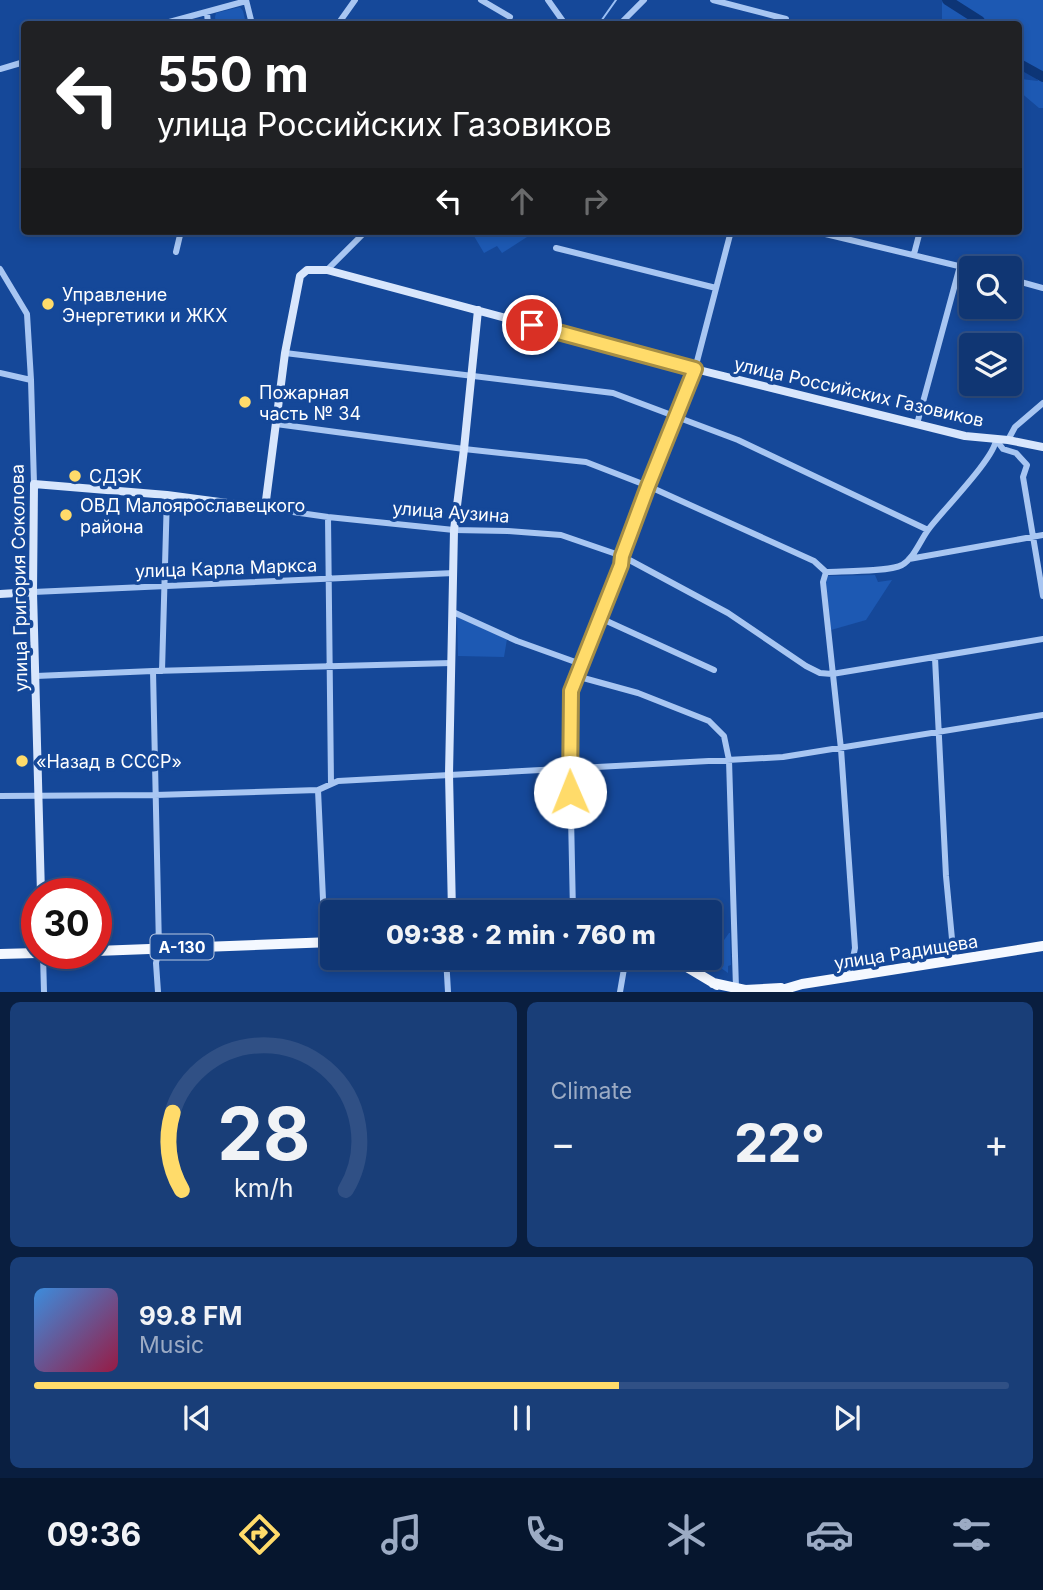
<!DOCTYPE html>
<html lang="en">
<head>
<meta charset="utf-8">
<style>
  :root { --surface:#103673; --page:#193e78; --text:#f1f3f6; --muted:#9cabc4; --line:#305085; --accent:#ffdb6a }
  body { margin:0; font-family:Inter,sans-serif; background:var(--page); color:var(--text); height:100vh; display:flex; flex-direction:column; font-size:26px; white-space:nowrap }
  * { box-sizing:border-box; margin:0 }
  p { font-size:23px; color:var(--muted) }
  .icon { flex:none; width:38px; height:38px; fill:none; stroke:currentColor; stroke-width:2; stroke-linecap:round; stroke-linejoin:round }
  .map { position:relative; height:992px; overflow:hidden }
  .details { display:flex; flex-direction:column; gap:10px; padding:10px; background:#091e3f; flex:1 }
  .details>* { flex:none }
  .guide { position:absolute; left:21px; top:21px; width:1001px; height:214px; border-radius:7px; box-shadow:0 4px 10px #0003,0 0 0 2px var(--line); background:#202124; color:#fff; overflow:hidden }
  .controls { position:absolute; left:959px; top:256px; display:grid; gap:14px }
  .controls a { display:grid; place-items:center; width:63px; height:63px; border-radius:7px; background:var(--surface); box-shadow:0 4px 10px #0003,0 0 0 2px var(--line); font-size:35px }
  .speed { position:absolute; left:21px; top:878px; display:flex; gap:14px; font-size:35px; font-weight:700; text-align:center }
  .speed>* { display:grid; place-content:center; width:91px; height:91px; border-radius:50%; background:var(--surface); box-shadow:0 4px 10px #0003,0 0 0 2px var(--line); line-height:1 }
  .speed .limit { border:10px solid #d22; background:#fff; color:#111 }
  .pin { position:absolute; display:grid; place-items:center; width:60px; height:60px; color:#fff; margin:-30px; border:4px solid #fff; border-radius:50%; box-shadow:0 2px 7px #0007 }
  .me { position:absolute; width:77px; margin:-38px; rotate:359deg; stroke-linejoin:round; filter:drop-shadow(0 0 5px #0008) }
  .turn { display:flex; align-items:center; gap:24px; height:147px; padding:0 21px; font-size:32px }
  .turn .icon { width:91px; height:91px; stroke-width:2.5 }
  .turn b { display:block; font-size:49px; line-height:60px }
  .lanes { display:flex; align-items:center; height:66px; padding:0 21px; background:#0003; justify-content:center; gap:35px; direction:ltr }
  .lanes .off { opacity:.35 }
  .big { font-size:52px; font-weight:800; line-height:1.1 }
  .details .tile { flex:1; display:flex; flex-direction:column; justify-content:center; gap:10px; min-width:0; padding:0 24px; border-radius:10px; background:var(--page) }
  .details .dial { align-items:center; gap:0 }
  .dial svg { height:182px; overflow:visible; fill:none; stroke:var(--line); stroke-width:7; stroke-linecap:round; text-anchor:middle }
  .dial text { fill:var(--text); stroke:none }
  .song { display:flex; align-items:center; gap:21px }
  .cover { width:84px; height:84px; border-radius:10px; background:linear-gradient(135deg,hsl(210 70% 55%),hsl(340 70% 35%)) }
  .played { height:7px; border-radius:4px; background:linear-gradient(90deg,var(--accent) 60%,var(--line) 60%) }
  .keys { display:flex; justify-content:space-around; direction:ltr }
  .heat { display:flex; justify-content:space-between; align-items:center; font-size:38px; direction:ltr }
  .details .tiles { flex:1; display:grid; gap:10px; grid-template-columns:1fr 1fr }
  .tile:last-child { grid-column:span 2 }
  .trip { position:absolute; left:320px; top:900px; width:402px; height:70px; border-radius:7px; background:var(--surface); box-shadow:0 4px 10px #0003,0 0 0 2px var(--line); font-weight:800; line-height:70px; text-align:center }
  .tabs { display:flex; height:112px; justify-content:space-around; align-items:center; background:#06162e; color:var(--muted) }
  .tabs .icon { width:49px; height:49px }
  .tabs .current { color:var(--accent) }
  .tabs b { font-size:32px; color:var(--text) }
  .map>svg:first-child { display:block }
  .green { fill:#1d59b3 }
  .lines { fill:none; stroke-linecap:round; stroke-linejoin:round }
  .stream { stroke:#9bc0f5; stroke-width:2 }
  .river { stroke:#0d3576; stroke-width:10 }
  .street { stroke:#a8c6f2; stroke-width:6 }
  .secondary { stroke:#d8e6fc; stroke-width:8 }
  .primary { stroke:#f4f8ff; stroke-width:10 }
  .route-casing { stroke:#a68e45; stroke-width:18 }
  .route { stroke:#ffdb6a; stroke-width:12 }
  .poi-dot { fill:#ffdb6a; stroke:#154899; stroke-width:2.5 }
  .labels { text-anchor:middle; dominant-baseline:central; stroke-width:7; stroke-linejoin:round; paint-order:stroke }
  .shield { fill:#154899; stroke:#b9c8e0; stroke-width:2 }
  .shield-label { font-size:16px; font-weight:bold; fill:#fff }
  .poi-label { font-size:18px; fill:#fff; stroke:#154899; text-anchor:start }
  .street-label { font-size:18px; fill:#fff; stroke:#154899 }
</style>
</head>
<body>
<div class="map">
<svg width="1043" height="992" viewBox="0 0 1043 992">
  <rect width="100%" height="100%" fill="#154899"/>
  <path class="green" d="M942 0H1043V108H1039L1019 91V77L1021 79 1038 81 1033 70 1025 69 1019 64 1018 24H1012V22L1003 23 1002 24H965L962 23 959 24H942Z
    M240 7 243 11 246 24H216L215 17 216 13Z
    M471 231H525L527 237 502 253 497 246 484 253Z
    M875 575 878 582 892 580 866 620 831 630 826 580 828 576Z
    M457 617 507 639 504 657 458 656Z
    M729 933H730L731 965 728 966V973L710 960Z"/>
  <g class="lines">
    <path class="stream" d="M599 24 616 0"/>
    <path class="river" d="M947 0 980 21 981 24
      M1018 63 1043 77"/>
    <path class="street" d="M246 0 252 24
      M481 0 510 17
      M548 0 565 24
      M713 0 786 19 784 24
      M207 13 208 24
      M162 24 246 1
      M338 24 355 0
      M620 24 644 0
      M0 69 24 62
      M813 231 971 269
      M556 248 716 288
      M176 252 181 231
      M914 254 920 231
      M0 269 27 314 31 380 34 484
      M327 270 366 231
      M1010 279 1043 288
      M285 353 613 393 738 440 928 530
      M0 373 31 380
      M276 424 464 449 586 462 648 486 814 561 826 572C842 571 889 572 902 565 914 558 920 541 928 530 941 512 996 457 996 439
      M917 424 960 266
      M1008 440 1015 427 1043 403
      M997 441 1003 449 1016 453 1027 465 1023 477 1043 596
      M265 508 328 517 454 530 508 531 561 535 622 556 728 613 806 666 820 673 832 674 1043 639
      M328 517 331 784
      M909 559 1043 535
      M826 572 823 582 841 749 855 948 849 977
      M33 592 454 573
      M453 612 517 641 581 664
      M600 618 714 670
      M935 658 946 876 954 960
      M153 671 159 948 156 963 158 992
      M162 671 167 495
      M36 676 153 671 452 663
      M576 676 638 693 709 721 724 736 729 760 736 988
      M318 790 325 943
      M0 796 155 795 318 790 338 781 783 757 1043 715
      M573 912 570 768 571 691 621 565 622 556 648 486 695 369 731 231
      M43 954 44 992
      M446 957 448 992
      M620 992 626 957"/>
    <path class="secondary" d="M0 594 33 592
      M41 894 33 592 34 484 167 495 265 508 285 353 300 276 307 270H327L695 369 965 436 1008 440 1043 447
      M452 912 449 774 454 530 464 449 478 310"/>
    <path class="primary" d="M96 951 332 942
      M0 954 37 953
      M670 957 717 985
      M713 983 745 990 781 988
      M775 992 802 984 1043 946"/>
  </g>
  <g class="lines">
    <defs>
      <path id="route" d="M532 325 695 369 648 486 622 556 621 565 571 691 570 792"/>
    </defs>
    <use href="#route" class="route-casing"/>
    <use href="#route" class="route"/>
  </g>
  <g class="poi-dot">
    <circle cx="48" cy="304" r="7"/>
    <circle cx="245" cy="402" r="7"/>
    <circle cx="75" cy="476" r="7"/>
    <circle cx="66" cy="515" r="7"/>
    <circle cx="22" cy="761" r="7"/>
  </g>
  <g class="labels">
    <rect class="shield" x="150.5" y="934.5" width="63" height="25" rx="5"/>
    <g class="shield-label">
      <text x="182" y="947">А-130</text>
    </g>
    <g class="poi-label">
      <text x="62" y="294">Управление<tspan x="62" dy="21">Энергетики и ЖКХ</tspan></text>
      <text x="259" y="392">Пожарная<tspan x="259" dy="21">часть № 34</tspan></text>
      <text x="89" y="476">СДЭК</text>
      <text x="80" y="505">ОВД Малоярославецкого<tspan x="80" dy="21">района</tspan></text>
      <text x="36" y="761">«Назад в СССР»</text>
    </g>
    <g class="street-label">
      <text transform="translate(859 392) rotate(13)">улица Российских Газовиков</text>
      <text transform="translate(451 512) rotate(4)">улица Аузина</text>
      <text transform="translate(226 568) rotate(-2)">улица Карла Маркса</text>
      <text transform="translate(19 578) rotate(-91)">улица Григория Соколова</text>
      <text transform="translate(906 952) rotate(-9)">улица Радищева</text>
    </g>
  </g>
</svg>
<div class="controls">
<a><svg class="icon" aria-label="search" viewBox="0 0 24 24"><circle cx="10" cy="10" r="6"/><path d="M15 15l6 6"/></svg></a>
<a><svg class="icon" aria-label="layers" viewBox="0 0 24 24"><path d="M12 4l9 5-9 5-9-5zM3 14l9 5 9-5"/></svg></a>
</div>
<div class="speed"><div class="limit">30</div></div>
<div class="pin" style="left:532px;top:325px;background:#d93025"><svg class="icon" aria-label="arrive" viewBox="0 0 24 24"><path d="M6 21V4h12l-3 4 3 4H6"/></svg></div>
<svg class="me" style="left:570px;top:792px" viewBox="-20 -20 40 40"><circle r="19" fill="#fff"/><path d="M0-13L10 11 0 6-10 11z" fill="#ffdb6a"/></svg>
<div class="trip">09:38 · 2 min · 760 m</div>
<div class="guide">
<div class="turn"><svg class="icon" aria-label="left" viewBox="0 0 24 24"><path d="M17 20v-9H6M10 6l-5 5 5 5"/></svg><div><b>550 m</b>улица Российских Газовиков</div></div>
<div class="lanes"><svg class="icon" aria-label="left" viewBox="0 0 24 24"><path d="M17 20v-9H6M10 6l-5 5 5 5"/></svg><svg class="icon off" aria-label="ahead" viewBox="0 0 24 24"><path d="M12 20V5M6 11l6-6 6 6"/></svg><svg class="icon off" aria-label="right" viewBox="0 0 24 24"><path d="M7 20v-9h11M14 6l5 5-5 5"/></svg></div>
</div>
</div>
<section class="details">
<div class="tiles">
<div class="tile dial"><svg viewBox="0 0 100 80">
<path d="M14 69A42 42 0 1 1 86 69"/>
<path d="M14 69A42 42 0 0 1 10 35" stroke="#ffdb6a"/>
<text x="50" y="56" font-size="32" font-weight="700">28</text>
<text x="50" y="72" font-size="11">km/h</text>
</svg></div>
<div class="tile"><p>Climate</p>
<div class="heat"><a>−</a><b class="big">22°</b><a>+</a></div>
</div>
<div class="tile">
<div class="song"><i class="cover"></i><div><b>99.8 FM</b><p>Music</p></div></div>
<div class="played"></div>
<div class="keys"><svg class="icon" aria-label="previous" viewBox="0 0 24 24"><path d="M18 5L8 12l10 7zM5 5v14"/></svg><svg class="icon" aria-label="pause" viewBox="0 0 24 24"><path d="M8 5v14M16 5v14"/></svg><svg class="icon" aria-label="next" viewBox="0 0 24 24"><path d="M6 5l10 7-10 7zM19 5v14"/></svg></div>
</div>
</div>
</section>
<nav class="tabs">
<b>09:36</b>
<svg class="icon current" aria-label="directions" viewBox="0 0 24 24"><path d="M12 3l9 9-9 9-9-9zM9 14v-3h6M13 9l2 2-2 2"/></svg>
<svg class="icon" aria-label="music" viewBox="0 0 24 24"><path d="M9 18V5l10-2v13"/><circle cx="6" cy="18" r="3"/><circle cx="16" cy="16" r="3"/></svg>
<svg class="icon" aria-label="phone" viewBox="0 0 24 24"><path d="M5 4h4l2 5-3 2q2 4 5 5l2-3 5 2v4C11 20 4 13 5 4z"/></svg>
<svg class="icon" aria-label="climate" viewBox="0 0 24 24"><path d="M12 3v18M4 7l16 10M4 17L20 7"/></svg>
<svg class="icon" aria-label="car" viewBox="0 0 24 24"><path d="M5 17H2v-5l4-1 3-4h7l3 4 3 1v5h-3M9 17h6M6 11h13"/><circle cx="7" cy="17" r="2"/><circle cx="17" cy="17" r="2"/></svg>
<svg class="icon" aria-label="filters" viewBox="0 0 24 24"><path d="M4 7h16M4 17h16"/><circle cx="9" cy="7" r="2"/><circle cx="15" cy="17" r="2"/></svg>
</nav>
</body>
</html>
